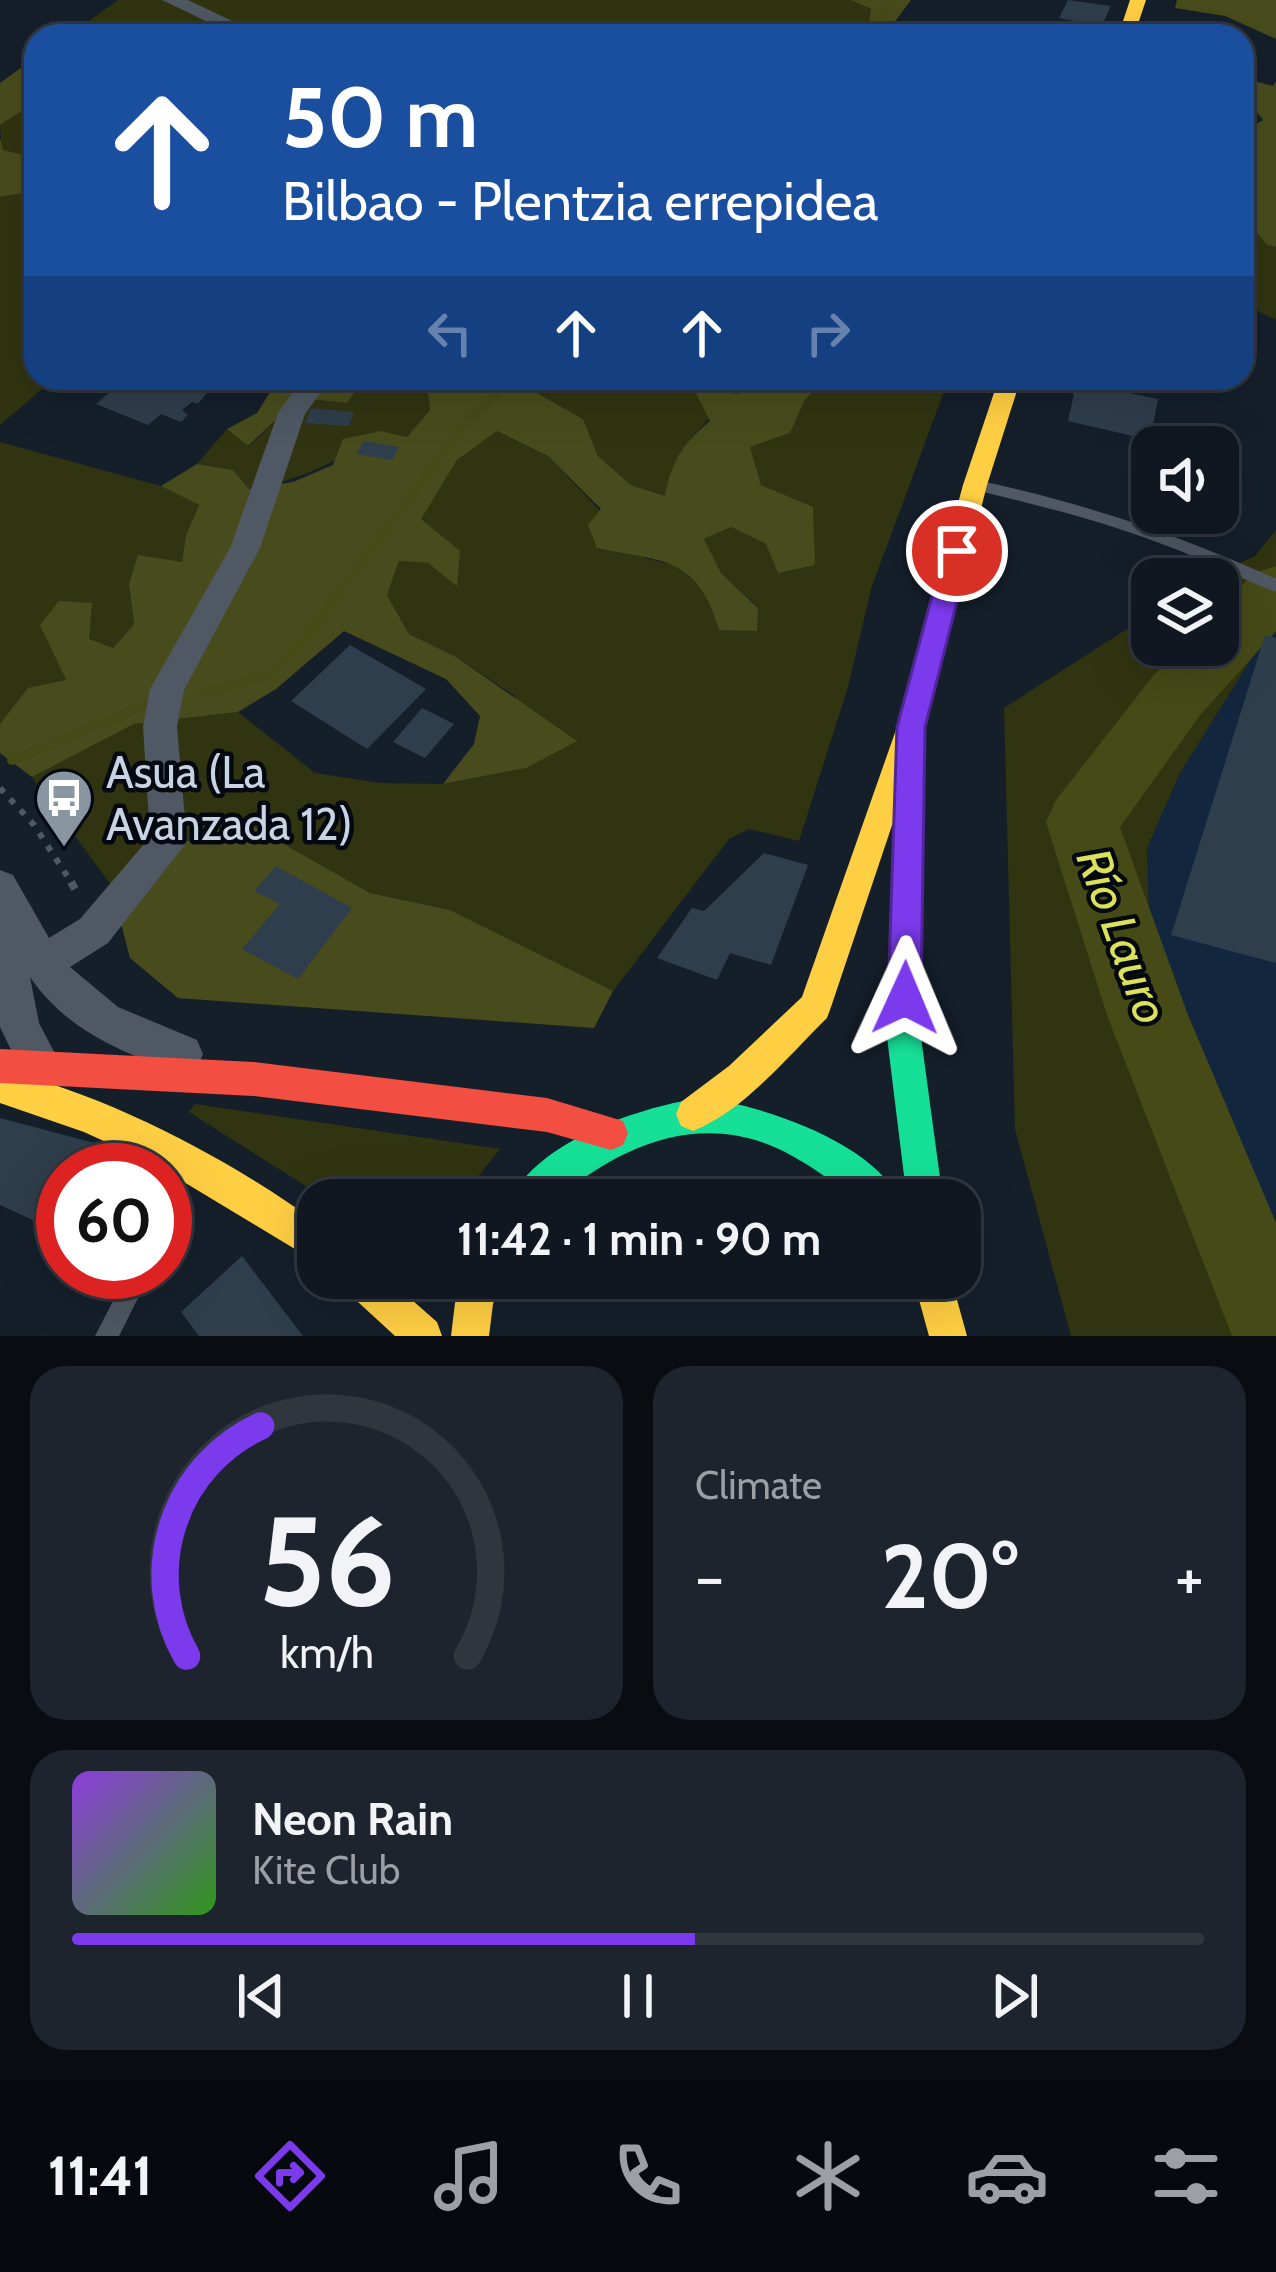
<!DOCTYPE html>
<html lang="en">
<head>
<meta charset="utf-8">
<style>
  :root { --surface:#101720; --page:#1e242d; --text:#f1f3f6; --muted:#9c9fa5; --line:#30363e; --accent:#7c3aed }
  body { margin:0; font-family:Cabin,sans-serif; background:var(--page); color:var(--text); height:100vh; display:flex; flex-direction:column; font-size:45px; white-space:nowrap }
  * { box-sizing:border-box; margin:0 }
  p { font-size:39px; color:var(--muted) }
  .icon { flex:none; width:66px; height:66px; fill:none; stroke:currentColor; stroke-width:2; stroke-linecap:round; stroke-linejoin:round }
  .map { position:relative; height:1336px; overflow:hidden }
  .details { display:flex; flex-direction:column; gap:30px; padding:30px; background:#090d12; flex:1 }
  .details>* { flex:none }
  .hud { position:absolute; left:24px; top:24px; width:1230px; height:366px; border-radius:36px; box-shadow:0 12px 48px #0002,0 0 0 3px var(--line); background:#1a4fa0; color:#fff; overflow:hidden }
  .tools { position:absolute; left:1131px; top:426px; display:grid; gap:24px }
  .tools a { display:grid; place-items:center; width:108px; height:108px; border-radius:24px; background:var(--surface); box-shadow:0 12px 48px #0002,0 0 0 3px var(--line); font-size:60px }
  .speed { position:absolute; left:36px; top:1143px; display:flex; gap:24px; font-size:60px; font-weight:700; text-align:center }
  .speed>* { display:grid; place-content:center; width:156px; height:156px; border-radius:50%; background:var(--surface); box-shadow:0 12px 48px #0002,0 0 0 3px var(--line); line-height:1 }
  .speed .limit { border:18px solid #d22; background:#fff; color:#111 }
  .pin { position:absolute; display:grid; place-items:center; width:102px; height:102px; color:#fff; margin:-51px; border:6px solid #fff; border-radius:50%; box-shadow:0 3px 12px #0007 }
  .me { position:absolute; width:132px; margin:-66px; rotate:1deg; stroke-linejoin:round; filter:drop-shadow(0 0 9px #0008) }
  .turn { display:flex; align-items:center; gap:42px; height:252px; padding:0 60px; font-size:54px }
  .turn .icon { width:156px; height:156px; stroke-width:2.5 }
  .turn b { display:block; font-size:84px; line-height:102px }
  .lanes { display:flex; align-items:center; height:114px; padding:0 60px; background:#0003; justify-content:center; gap:60px; direction:ltr }
  .lanes .off { opacity:.35 }
  .big { font-size:90px; font-weight:700; line-height:1.1 }
  .details .widget { flex:1; display:flex; flex-direction:column; justify-content:center; gap:18px; min-width:0; padding:0 42px; border-radius:36px; background:var(--page) }
  .details .dial { align-items:center; gap:0 }
  .dial svg { height:312px; overflow:visible; fill:none; stroke:var(--line); stroke-width:7; stroke-linecap:round; text-anchor:middle }
  .dial text { fill:var(--text); stroke:none }
  .song { display:flex; align-items:center; gap:36px }
  .cover { width:144px; height:144px; border-radius:18px; background:linear-gradient(135deg,hsl(270 70% 55%),hsl(110 70% 35%)) }
  .played { height:12px; border-radius:6px; background:linear-gradient(90deg,var(--accent) 55%,var(--line) 55%) }
  .keys { display:flex; justify-content:space-around; direction:ltr }
  .heat { display:flex; justify-content:space-between; align-items:center; font-size:66px; direction:ltr }
  .details .tiles { flex:1; display:grid; gap:30px; grid-template-columns:1fr 1fr }
  .widget:last-child { grid-column:span 2 }
  .trip { position:absolute; left:297px; top:1179px; width:684px; height:120px; border-radius:36px; background:var(--surface); box-shadow:0 12px 48px #0002,0 0 0 3px var(--line); font-weight:700; line-height:120px; text-align:center }
  .tab-bar { display:flex; height:192px; justify-content:space-around; align-items:center; background:#06090d; color:var(--muted) }
  .tab-bar .icon { width:84px; height:84px }
  .tab-bar .current { color:var(--accent) }
  .tab-bar b { font-size:54px; color:var(--text) }
  .map>svg:first-child { display:block }
  .built { fill:#12273e }
  .green { fill:#313410 }
  .forest { fill:#484c1c }
  .lines { fill:none; stroke-linecap:round; stroke-linejoin:round }
  .stream-far2 { stroke:#464a17; stroke-width:8 }
  .stream-far1 { stroke:#464a17; stroke-width:9 }
  .stream { stroke:#464a17; stroke-width:10 }
  .river { fill:#464a17; fill-rule:evenodd }
  .building { fill:#2f3e4c }
  .path-far1 { stroke:#505962; stroke-width:6; stroke-dasharray:6 9; stroke-linecap:butt }
  .path { stroke:#505962; stroke-width:8; stroke-dasharray:8 12; stroke-linecap:butt }
  .lane { fill:#4f5863; fill-rule:evenodd }
  .street { fill:#4f5863; fill-rule:evenodd }
  .fast { fill:#16e098; fill-rule:evenodd }
  .slow { fill:#ffcf43; fill-rule:evenodd }
  .jam { fill:#f24e42; fill-rule:evenodd }
  .route { fill:#7c3aed; stroke:#51269a; stroke-width:3 }
  .labels { text-anchor:middle; dominant-baseline:central; stroke-width:9; stroke-linejoin:round; paint-order:stroke }
  .poi-label { font-size:45px; fill:#c8d4e1; stroke:#030811; text-anchor:start }
  .water-label { font-size:48px; font-style:italic; fill:#dbe158; stroke:#030811 }
</style>
</head>
<body>
<div class="map">
<svg width="1276" height="1336" viewBox="0 0 1276 1336">
  <rect width="100%" height="100%" fill="#151f2a"/>
  <path class="built" d="M1276 619V1243L1149 916 1147 848 1180 773Z"/>
  <path class="green" d="M118 0H851L871 9 869 21 826 36 72 33Z
    M36 84V158L2 150 0 125 33 104Z
    M36 186V378H55L0 425V197L31 192Z
    M1249 222 1267 245 1276 247V320L1242 303V223Z
    M365 378H409L427 386 430 410 407 437 381 431C338 462 302 480 249 489L233 470 197 464 227 429 249 446 299 398 347 403Z
    M546 378H753C717 414 671 443 666 496L631 485 598 456 583 419 537 393Z
    M825 378 867 390 892 387 884 378H949L871 589 848 687 799 841 749 829 729 839 613 991 450 910 370 893 233 815 111 885 32 777 134 724 238 712 315 773 380 783 443 784 526 768 515 696 456 657 409 634 387 595 399 561 428 563 457 584 420 519 457 460 497 431 548 456 645 558 685 568 709 596 719 630 758 607 721 573 704 539 731 527 766 544 761 485 749 447 790 433 805 400Z
    M0 442 161 486 199 505 186 535 182 563 129 584 134 624 113 648 41 625 66 680 0 724Z
    M1276 530V619L1180 773 1147 848 1149 916 1276 1243V1336H1071L1015 1129 1004 708 1152 613V645H1218V579H1206L1255 556Z
    M195 1104 500 1149 459 1200H328L189 1112Z"/>
  <path class="forest" d="M851 0H911L887 32 891 36H826L869 21 871 9Z
    M1177 0H1276V39L1225 16 1175 8Z
    M36 57 33 104 0 125V83Z
    M1242 78 1273 86 1276 81V247L1267 245 1249 223H1242V133L1263 120 1248 101H1242Z
    M0 137 3 150 36 158V186L31 192 0 197Z
    M279 378H365L347 403 299 398 248 446 227 429 257 413Z
    M409 378H546L537 393 583 419 598 456 631 485 665 496C671 462 683 443 710 421L693 387 737 394 753 378H884L893 388 867 390 825 379 805 400 790 433 750 447 761 485 813 507 815 565 778 573 766 544 731 527 704 539 721 573 758 608 757 631 719 630C698 556 664 562 597 548L588 525 601 509 548 456 497 431 457 460 421 519 460 551 457 586 428 563 399 561 387 595 409 634 456 657 577 741 526 768 443 784 474 744 480 716 446 679 344 631 276 689 238 712 134 724 32 777 0 753V724L28 688 66 680 40 625 59 601 92 603 89 639 113 648 134 624 129 584 138 555 182 562 186 535 199 505 161 486 197 464 233 470 249 489 293 482 333 465 343 439 381 431 407 437 430 410 427 386Z
    M233 815 370 893 450 910 613 991 594 1028 178 998 130 958 111 885Z"/>
  <g class="lines">
    <path class="stream-far2" d="M869 36 893 0"/>
    <path class="stream-far1" d="M391 523 465 424 513 378"/>
    <path class="stream" d="M199 694 272 674 303 641 393 520
      M12 760 148 704"/>
    <path class="river" d="M1276 566V631L1201 714 1120 827 1188 1015 1276 1223V1336H1232L1107 1015 1046 822 1056 800 1153 676 1184 645H1218V610L1254 573Z"/>
  </g>
  <path class="building" d="M1068 0 1111 6 1097 36H1068L1075 21 1059 18Z
    M126 378H219L198 404 192 402 182 410 188 415 181 422 161 414 148 425 96 404Z
    M1042 378H1113L1110 389 1158 399 1150 440 1068 421 1074 394 1039 386Z
    M311 408 354 412 349 426 305 423Z
    M364 441 399 447 392 460 356 454Z
    M1265 635 1276 638V963L1171 935Z
    M350 645 426 689 367 749 291 701Z
    M422 708 454 724 425 758 393 742Z
    M764 853 808 865 771 965 730 953 717 980 657 958 692 908 704 911Z
    M276 866 352 908 298 979 242 949 280 904 254 891Z
    M0 1118 98 1144 82 1170H63V1200L46 1226 0 1205Z
    M242 1256 303 1336H199L181 1312Z"/>
  <g class="lines">
    <path class="path-far1" d="M0 788 34 825 73 885"/>
    <path class="path" d="M71 882 78 894"/>
    <path class="lane" d="M976 480C1080 502 1180 535 1276 579V592C1238 578 1201 558 1162 544 1100 520 1036 505 971 489L969 485Z
      M128 1272H151L119 1336H95Z"/>
    <path class="street" d="M162 0H188L264 36H237Z
      M303 378H331L305 414 260 548 184 690 177 727 187 842 108 943 70 967 118 1007 197 1040 203 1054 197 1068 183 1074C123 1053 67 1031 30 977L39 1023 63 1069 57 1083 42 1089 27 1083 0 1027V870L13 875 49 938 80 919 150 837 143 727 150 689 230 548 278 413Z"/>
    <path class="fast" d="M909 766 919 769 923 778 921 1037 943 1200H907L887 1037 895 778 899 769Z
      M704 1098C761 1105 875 1143 899 1200 886 1200 864 1204 853 1200 843 1196 833 1182 824 1176 812 1167 798 1159 785 1152 702 1110 621 1144 556 1200H511C535 1142 646 1104 704 1098Z"/>
    <path class="slow" d="M1130 0H1146L1134 36H1118Z
      M999 378H1021L987 485 925 727 831 1007 827 1018C787 1057 745 1110 693 1131L681 1126 676 1114 681 1102 729 1066 802 997 897 727 963 485Z
      M0 1069C112 1097 224 1156 318 1223V1263L154 1164 84 1132 0 1103Z
      M340 1278H387L437 1322 442 1336H395L346 1291Z
      M466 1278H504L493 1304 489 1336H451L455 1303Z
      M913 1278H951L967 1336H929Z"/>
    <path class="jam" d="M0 1049 253 1062 547 1098 623 1121 628 1133 623 1145 611 1150 547 1132 253 1096 0 1083Z"/>
  </g>
  <path class="route" d="M957 542 970 551 925 727 921 998 916 1009 905 1014 893 1009 888 998 897 727 944 551Z"/>
  <defs>
    <symbol id="bus-pin" viewBox="-11 -11 22 30"><path d="M0 17L-7.5 6A9.5 9.5 0 1 1 7.5 6Z" fill="#8995a1" stroke="#030811"/><path d="M-5-6H5V4H4V6H2V4H-2V6H-4V4H-5ZM-3.5-4V0h7V-4ZM-3.5 1.2v1.5H-2V1.2ZM2 1.2v1.5H3.5V1.2Z" fill="#fff"/></symbol>
  </defs>
  <g fill-rule="evenodd">
    <use href="#bus-pin" x="31" y="765" width="66" height="90"/>
  </g>
  <g class="labels">
    <g class="poi-label">
      <text x="106" y="772">Asua (La<tspan x="106" dy="52">Avanzada 12)</tspan></text>
    </g>
    <g class="water-label">
      <text transform="translate(1123 936) rotate(70)">Río Lauro</text>
    </g>
  </g>
</svg>
<div class="tools">
<a><svg class="icon" aria-label="sound" viewBox="0 0 24 24"><path d="M4 9h4l5-4v14l-5-4H4zM17 9q2 3 0 6"/></svg></a>
<a><svg class="icon" aria-label="layers" viewBox="0 0 24 24"><path d="M12 4l9 5-9 5-9-5zM3 14l9 5 9-5"/></svg></a>
</div>
<div class="speed"><div class="limit">60</div></div>
<div class="pin" style="left:957px;top:551px;background:#d93025"><svg class="icon" aria-label="arrive" viewBox="0 0 24 24"><path d="M6 21V4h12l-3 4 3 4H6"/></svg></div>
<svg class="me" style="left:905px;top:998px" viewBox="-20 -20 40 40"><path d="M0-17L14 15 0 8-14 15z" fill="#7c3aed" stroke="#fff" stroke-width="4"/></svg>
<div class="trip">11:42 · 1 min · 90 m</div>
<div class="hud">
<div class="turn"><svg class="icon" aria-label="ahead" viewBox="0 0 24 24"><path d="M12 20V5M6 11l6-6 6 6"/></svg><div><b>50 m</b>Bilbao - Plentzia errepidea</div></div>
<div class="lanes"><svg class="icon off" aria-label="left" viewBox="0 0 24 24"><path d="M17 20v-9H6M10 6l-5 5 5 5"/></svg><svg class="icon" aria-label="ahead" viewBox="0 0 24 24"><path d="M12 20V5M6 11l6-6 6 6"/></svg><svg class="icon" aria-label="ahead" viewBox="0 0 24 24"><path d="M12 20V5M6 11l6-6 6 6"/></svg><svg class="icon off" aria-label="right" viewBox="0 0 24 24"><path d="M7 20v-9h11M14 6l5 5-5 5"/></svg></div>
</div>
</div>
<section class="details">
<div class="tiles">
<div class="widget dial"><svg viewBox="0 0 100 80">
<path d="M14 69A42 42 0 1 1 86 69"/>
<path d="M14 69A42 42 0 0 1 33 10" stroke="#7c3aed"/>
<text x="50" y="56" font-size="32" font-weight="700">56</text>
<text x="50" y="72" font-size="11">km/h</text>
</svg></div>
<div class="widget"><p>Climate</p>
<div class="heat"><a>−</a><b class="big">20°</b><a>+</a></div>
</div>
<div class="widget">
<div class="song"><i class="cover"></i><div><b>Neon Rain</b><p>Kite Club</p></div></div>
<div class="played"></div>
<div class="keys"><svg class="icon" aria-label="previous" viewBox="0 0 24 24"><path d="M18 5L8 12l10 7zM5 5v14"/></svg><svg class="icon" aria-label="pause" viewBox="0 0 24 24"><path d="M8 5v14M16 5v14"/></svg><svg class="icon" aria-label="next" viewBox="0 0 24 24"><path d="M6 5l10 7-10 7zM19 5v14"/></svg></div>
</div>
</div>
</section>
<nav class="tab-bar">
<b>11:41</b>
<svg class="icon current" aria-label="directions" viewBox="0 0 24 24"><path d="M12 3l9 9-9 9-9-9zM9 14v-3h6M13 9l2 2-2 2"/></svg>
<svg class="icon" aria-label="music" viewBox="0 0 24 24"><path d="M9 18V5l10-2v13"/><circle cx="6" cy="18" r="3"/><circle cx="16" cy="16" r="3"/></svg>
<svg class="icon" aria-label="phone" viewBox="0 0 24 24"><path d="M5 4h4l2 5-3 2q2 4 5 5l2-3 5 2v4C11 20 4 13 5 4z"/></svg>
<svg class="icon" aria-label="climate" viewBox="0 0 24 24"><path d="M12 3v18M4 7l16 10M4 17L20 7"/></svg>
<svg class="icon" aria-label="car" viewBox="0 0 24 24"><path d="M5 17H2v-5l4-1 3-4h7l3 4 3 1v5h-3M9 17h6M6 11h13"/><circle cx="7" cy="17" r="2"/><circle cx="17" cy="17" r="2"/></svg>
<svg class="icon" aria-label="filters" viewBox="0 0 24 24"><path d="M4 7h16M4 17h16"/><circle cx="9" cy="7" r="2"/><circle cx="15" cy="17" r="2"/></svg>
</nav>
</body>
</html>
